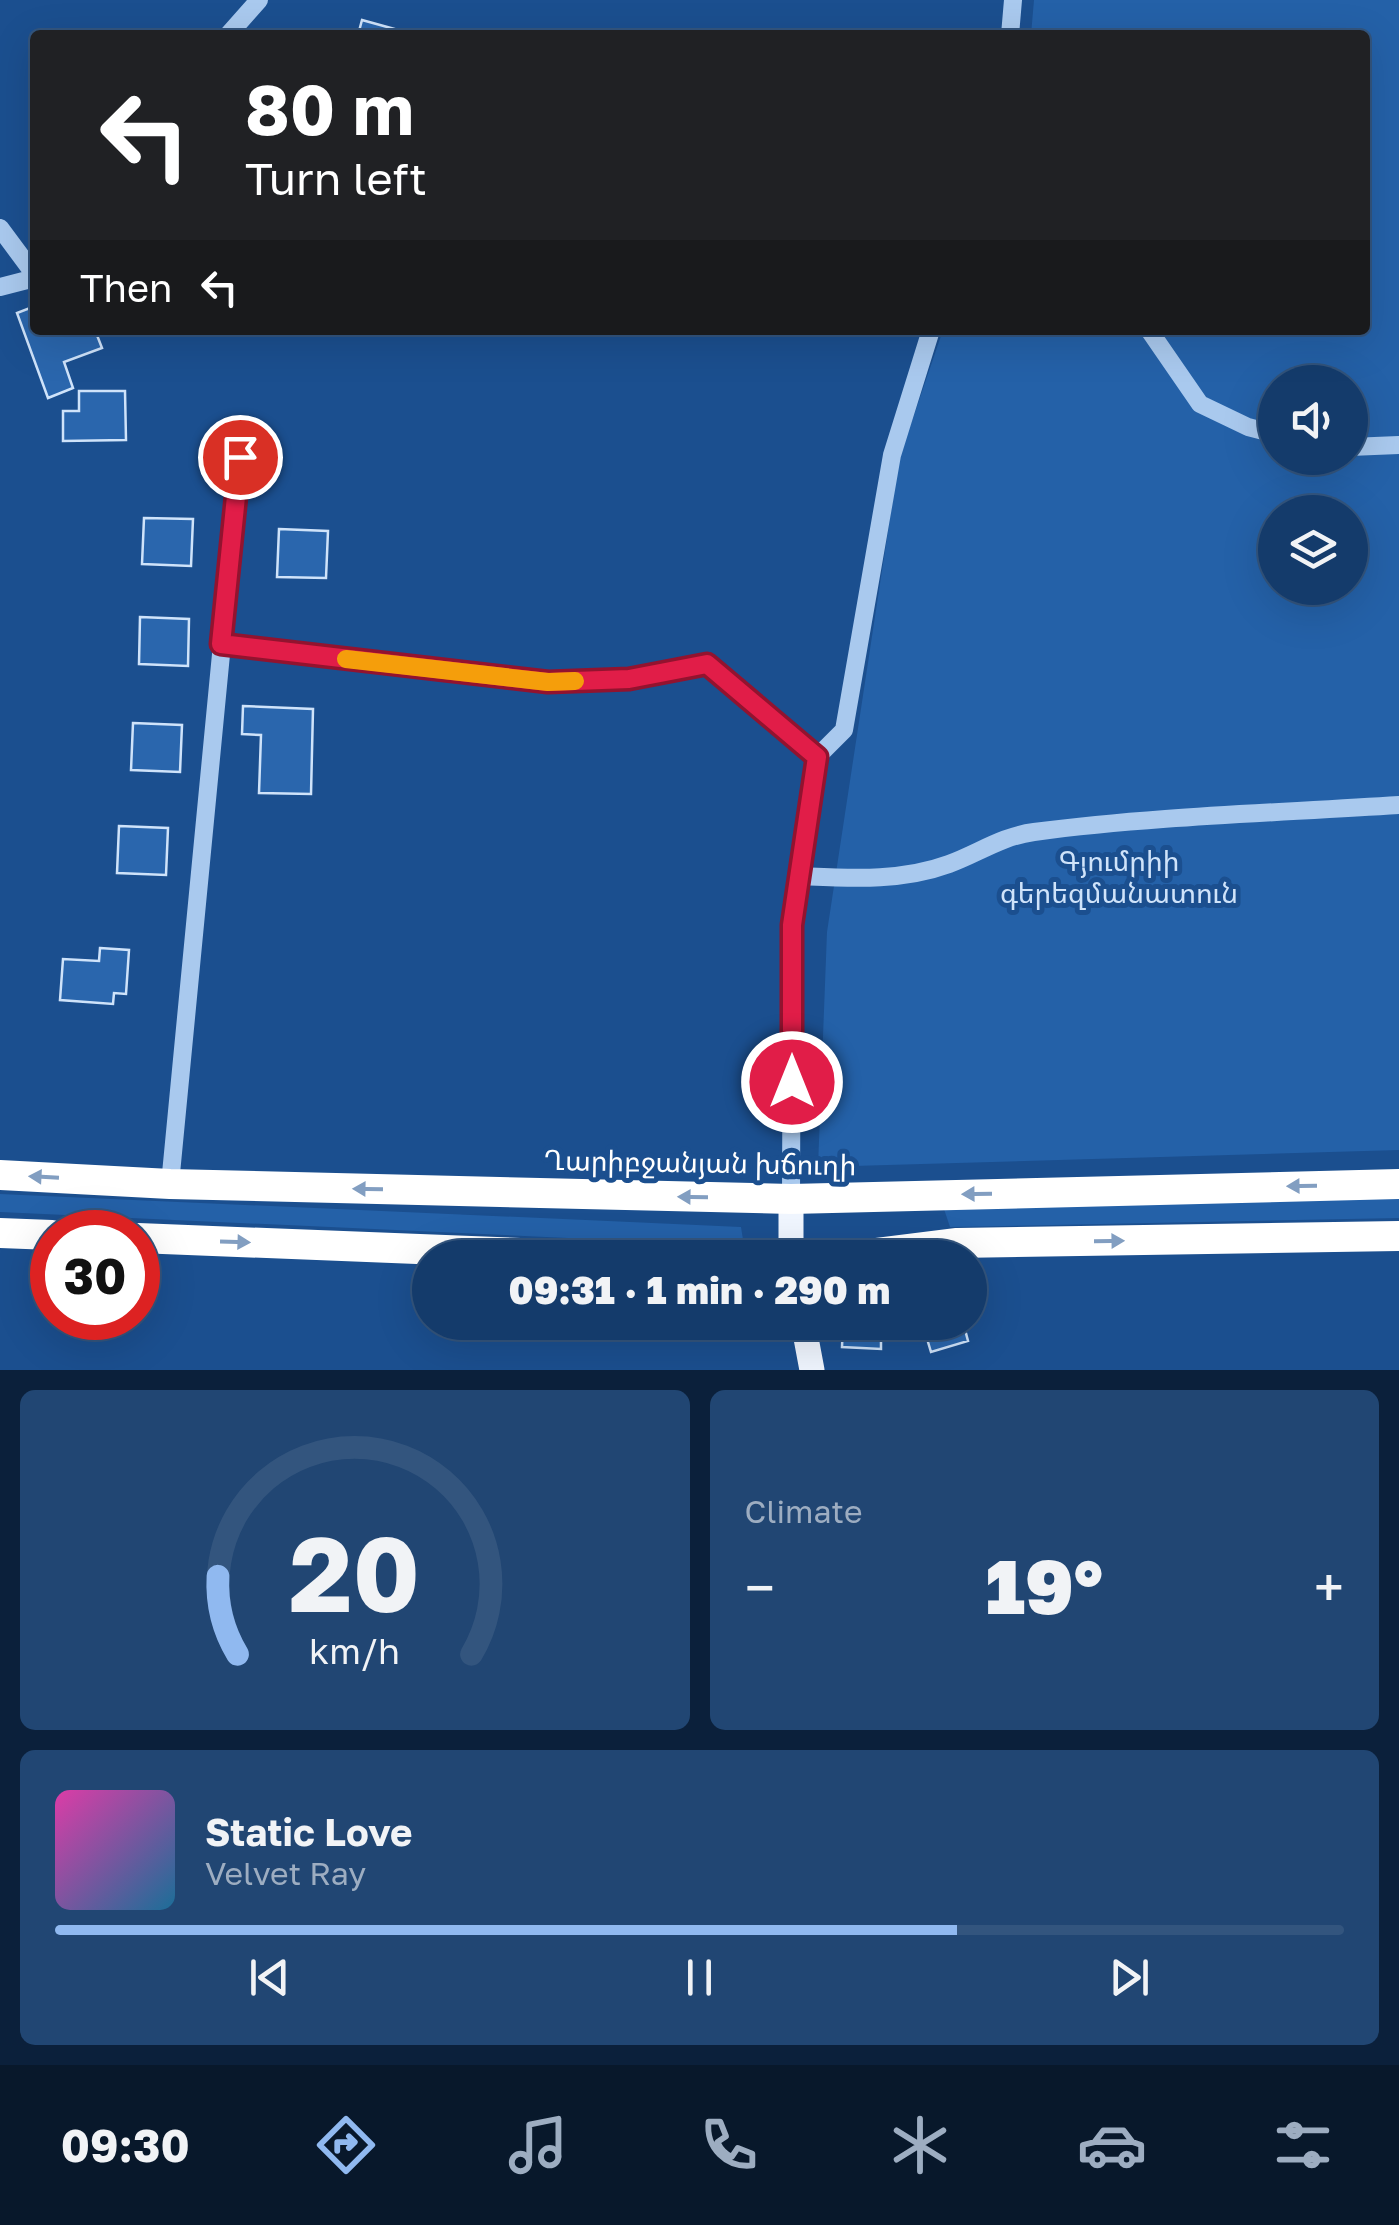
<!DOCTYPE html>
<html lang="en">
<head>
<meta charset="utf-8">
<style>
  :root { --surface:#143b6b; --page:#214673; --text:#f1f3f6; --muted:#9dadc1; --line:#33557e; --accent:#90b9f0 }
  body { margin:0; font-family:"Golos Text","Noto Sans Armenian",sans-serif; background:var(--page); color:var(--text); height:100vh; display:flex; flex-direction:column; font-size:38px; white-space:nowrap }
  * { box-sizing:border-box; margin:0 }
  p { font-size:32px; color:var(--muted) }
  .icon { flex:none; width:55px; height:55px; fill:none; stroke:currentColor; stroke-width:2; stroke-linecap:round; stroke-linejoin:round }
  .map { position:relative; height:1370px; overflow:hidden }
  .details { display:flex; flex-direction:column; gap:20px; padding:20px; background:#0b203b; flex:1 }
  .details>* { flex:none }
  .banner { position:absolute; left:30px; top:30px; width:1340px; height:305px; border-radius:10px; box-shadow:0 10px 40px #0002,0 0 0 2px var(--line); background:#202124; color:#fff; overflow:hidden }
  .controls { position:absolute; left:1258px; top:365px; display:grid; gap:20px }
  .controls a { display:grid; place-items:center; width:110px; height:110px; border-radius:50%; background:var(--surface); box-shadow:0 10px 40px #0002,0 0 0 2px var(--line); font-size:50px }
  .speed { position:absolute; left:30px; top:1210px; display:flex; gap:20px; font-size:50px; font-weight:700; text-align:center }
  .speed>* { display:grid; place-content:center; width:130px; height:130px; border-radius:50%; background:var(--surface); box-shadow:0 10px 40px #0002,0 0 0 2px var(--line); line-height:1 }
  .speed .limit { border:15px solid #d22; background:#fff; color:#111 }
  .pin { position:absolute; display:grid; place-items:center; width:85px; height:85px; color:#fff; margin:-42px; border:5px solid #fff; border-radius:50%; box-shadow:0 2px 10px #0007 }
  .me { position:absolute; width:110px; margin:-55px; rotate:0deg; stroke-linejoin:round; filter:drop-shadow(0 0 8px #0008) }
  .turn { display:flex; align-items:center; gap:35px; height:210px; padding:0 50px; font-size:45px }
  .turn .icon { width:130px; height:130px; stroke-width:2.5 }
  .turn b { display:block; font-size:70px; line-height:85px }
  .then { display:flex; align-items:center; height:95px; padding:0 50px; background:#0003; gap:20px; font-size:38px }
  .big { font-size:75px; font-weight:800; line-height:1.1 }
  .details .card { flex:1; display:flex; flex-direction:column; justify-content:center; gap:15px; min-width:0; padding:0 35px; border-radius:15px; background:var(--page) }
  .details .dial { align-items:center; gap:0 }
  .dial svg { height:260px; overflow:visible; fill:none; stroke:var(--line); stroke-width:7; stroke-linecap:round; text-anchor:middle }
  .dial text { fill:var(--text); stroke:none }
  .song { display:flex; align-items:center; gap:30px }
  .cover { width:120px; height:120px; border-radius:15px; background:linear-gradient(135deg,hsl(320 70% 55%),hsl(200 70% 35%)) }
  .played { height:10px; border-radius:5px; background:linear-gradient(90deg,var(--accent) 70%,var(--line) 70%) }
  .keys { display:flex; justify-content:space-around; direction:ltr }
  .heat { display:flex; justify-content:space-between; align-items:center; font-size:55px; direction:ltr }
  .details .tiles { flex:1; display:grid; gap:20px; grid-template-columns:1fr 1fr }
  .card:last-child { grid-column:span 2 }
  .trip { position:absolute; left:412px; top:1240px; width:575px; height:100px; border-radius:50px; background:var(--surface); box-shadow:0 10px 40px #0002,0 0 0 2px var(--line); font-weight:800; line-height:100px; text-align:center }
  .menu { display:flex; height:160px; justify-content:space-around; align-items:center; background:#08182b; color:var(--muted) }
  .menu .icon { width:70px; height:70px }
  .menu .active { color:var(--accent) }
  .menu b { font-size:45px; color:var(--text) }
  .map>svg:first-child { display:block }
  .green { fill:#2461a8; fill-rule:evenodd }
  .building { fill:#2a66ad; stroke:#cfe3fa; stroke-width:2.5 }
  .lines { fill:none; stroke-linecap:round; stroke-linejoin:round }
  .minor { stroke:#a9c9ee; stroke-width:18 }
  .major { stroke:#f0f6ff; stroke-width:25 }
  .highway { stroke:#fff; stroke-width:30 }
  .oneway { fill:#829ec1 }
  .route-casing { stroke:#92132f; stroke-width:25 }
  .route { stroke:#e11d48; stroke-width:18 }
  .slow { stroke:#f59e0b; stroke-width:18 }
  .labels { text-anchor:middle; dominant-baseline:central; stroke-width:10; stroke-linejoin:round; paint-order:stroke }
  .park-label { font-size:28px; fill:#cfe3fa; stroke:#1b4f8f }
  .street-label { font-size:28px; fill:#fff; stroke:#1b4f8f }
</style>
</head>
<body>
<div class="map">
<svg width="1399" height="1370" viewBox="0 0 1399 1370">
  <rect width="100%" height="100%" fill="#1b4f8f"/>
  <path class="green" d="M1034 0H1399V1150L818 1167 827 932 899 459 943 330H1365V35H1031ZM1275 382H1350V458H1275ZM1275 512H1350V588H1275Z
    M0 1194 741 1227 744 1246 0 1212Z
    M1399 1198V1218L950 1227 944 1209Z"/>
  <path class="building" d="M362 20 409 33V35H358Z
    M35 306V330H95L102 348 64 362 73 388 48 398 17 313Z
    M79 391H125L126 440 63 441V411H79Z
    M144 518 193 519 191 566 142 564Z
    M279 529 328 531 326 578 277 577Z
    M140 617 189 619 188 666 139 664Z
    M243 706 313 709 311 794 259 793 261 735 242 734Z
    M133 723 182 725 180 772 131 770Z
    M119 826 168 828 166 875 117 873Z
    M100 948 129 950 126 994 114 993 113 1004 60 1000 63 959 99 961Z
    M843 1322H881V1349L842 1347Z
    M922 1322H963L968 1341 931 1352Z"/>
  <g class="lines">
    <path class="minor" d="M228 35 259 0
      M1010 35 1013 0
      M0 228 35 275
      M0 287 35 278
      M1149 330 1200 404 1248 427 1275 434
      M1350 447 1399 445
      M221 644 548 682 629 679 707 664 817 757
      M798 876C848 878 900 882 949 864 977 854 1002 836 1034 832 1155 816 1277 813 1399 805
      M170 1184 240 457
      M791 1199 792 925 798 876 817 757 844 730 892 455 931 330"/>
    <path class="major" d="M791 1199V1258
      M803 1322 812 1370"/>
    <path class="highway" d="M0 1175 170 1184 791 1199 1399 1184
      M0 1233 52 1235
      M138 1238 647 1258
      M837 1258 957 1243 1399 1236"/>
  </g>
  <defs><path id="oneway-solid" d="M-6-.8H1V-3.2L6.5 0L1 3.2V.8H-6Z" transform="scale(2.5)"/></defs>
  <g class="oneway">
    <use href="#oneway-solid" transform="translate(44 1177) rotate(-177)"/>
    <use href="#oneway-solid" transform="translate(1302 1186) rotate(179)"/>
    <use href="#oneway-solid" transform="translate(368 1189) rotate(-179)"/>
    <use href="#oneway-solid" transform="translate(977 1194) rotate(179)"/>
    <use href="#oneway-solid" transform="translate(693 1197) rotate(-179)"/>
    <use href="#oneway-solid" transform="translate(1109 1241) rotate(-1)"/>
    <use href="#oneway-solid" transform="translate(235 1242) rotate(2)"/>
  </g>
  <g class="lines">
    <defs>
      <path id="route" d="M240 457 221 644 548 682 629 679 707 664 817 757 792 925V1082"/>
    </defs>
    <use href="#route" class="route-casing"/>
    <use href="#route" class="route"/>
    <path class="slow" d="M346 659 548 682 575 681"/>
  </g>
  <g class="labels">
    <g class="park-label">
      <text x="1119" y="860">Գյումրիի<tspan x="1119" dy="32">գերեզմանատուն</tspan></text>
    </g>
    <g class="street-label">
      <text transform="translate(700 1162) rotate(1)">Ղարիբջանյան խճուղի</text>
    </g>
  </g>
</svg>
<div class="controls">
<a><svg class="icon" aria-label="sound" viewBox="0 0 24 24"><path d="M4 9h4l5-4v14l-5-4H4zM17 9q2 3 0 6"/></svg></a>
<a><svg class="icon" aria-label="layers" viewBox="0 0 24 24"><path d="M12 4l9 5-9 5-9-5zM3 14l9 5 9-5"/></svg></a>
</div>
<div class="speed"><div class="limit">30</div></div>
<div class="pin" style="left:240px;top:457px;background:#d93025"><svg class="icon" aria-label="arrive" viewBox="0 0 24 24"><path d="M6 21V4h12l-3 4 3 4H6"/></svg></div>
<svg class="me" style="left:792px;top:1082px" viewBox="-20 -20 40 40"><circle r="17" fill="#e11d48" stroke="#fff" stroke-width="3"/><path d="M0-11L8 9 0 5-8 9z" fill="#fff"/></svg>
<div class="trip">09:31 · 1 min · 290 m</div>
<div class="banner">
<div class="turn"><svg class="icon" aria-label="left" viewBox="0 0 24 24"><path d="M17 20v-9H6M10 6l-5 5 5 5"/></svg><div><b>80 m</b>Turn left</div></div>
<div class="then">Then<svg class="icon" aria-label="left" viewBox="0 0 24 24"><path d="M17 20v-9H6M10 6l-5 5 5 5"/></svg></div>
</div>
</div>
<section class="details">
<div class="tiles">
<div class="card dial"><svg viewBox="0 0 100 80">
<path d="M14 69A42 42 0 1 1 86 69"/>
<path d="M14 69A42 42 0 0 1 8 45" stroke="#90b9f0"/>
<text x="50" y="56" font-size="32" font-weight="700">20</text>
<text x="50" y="72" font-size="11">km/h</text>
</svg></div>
<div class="card"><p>Climate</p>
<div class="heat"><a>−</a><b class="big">19°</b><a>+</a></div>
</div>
<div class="card">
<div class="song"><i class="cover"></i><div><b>Static Love</b><p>Velvet Ray</p></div></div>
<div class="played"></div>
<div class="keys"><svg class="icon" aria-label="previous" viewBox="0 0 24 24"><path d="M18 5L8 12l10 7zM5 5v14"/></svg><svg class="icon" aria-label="pause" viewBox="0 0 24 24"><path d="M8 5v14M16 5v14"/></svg><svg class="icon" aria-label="next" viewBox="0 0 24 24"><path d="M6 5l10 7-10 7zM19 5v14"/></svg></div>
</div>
</div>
</section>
<nav class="menu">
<b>09:30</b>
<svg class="icon active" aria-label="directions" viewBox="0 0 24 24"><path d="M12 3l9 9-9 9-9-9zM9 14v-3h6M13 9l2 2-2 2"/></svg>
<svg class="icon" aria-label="music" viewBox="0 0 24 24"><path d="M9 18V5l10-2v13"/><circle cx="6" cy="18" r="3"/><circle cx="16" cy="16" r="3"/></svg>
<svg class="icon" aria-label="phone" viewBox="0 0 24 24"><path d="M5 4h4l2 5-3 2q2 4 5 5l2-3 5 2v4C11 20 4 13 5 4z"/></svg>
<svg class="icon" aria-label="climate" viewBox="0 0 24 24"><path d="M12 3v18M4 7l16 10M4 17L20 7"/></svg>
<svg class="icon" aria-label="car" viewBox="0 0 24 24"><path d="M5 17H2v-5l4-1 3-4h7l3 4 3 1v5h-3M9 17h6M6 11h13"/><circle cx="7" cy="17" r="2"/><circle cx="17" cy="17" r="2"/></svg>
<svg class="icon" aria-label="filters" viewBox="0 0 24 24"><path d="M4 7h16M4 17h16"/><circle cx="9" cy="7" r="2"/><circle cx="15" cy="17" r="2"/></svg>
</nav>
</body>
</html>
